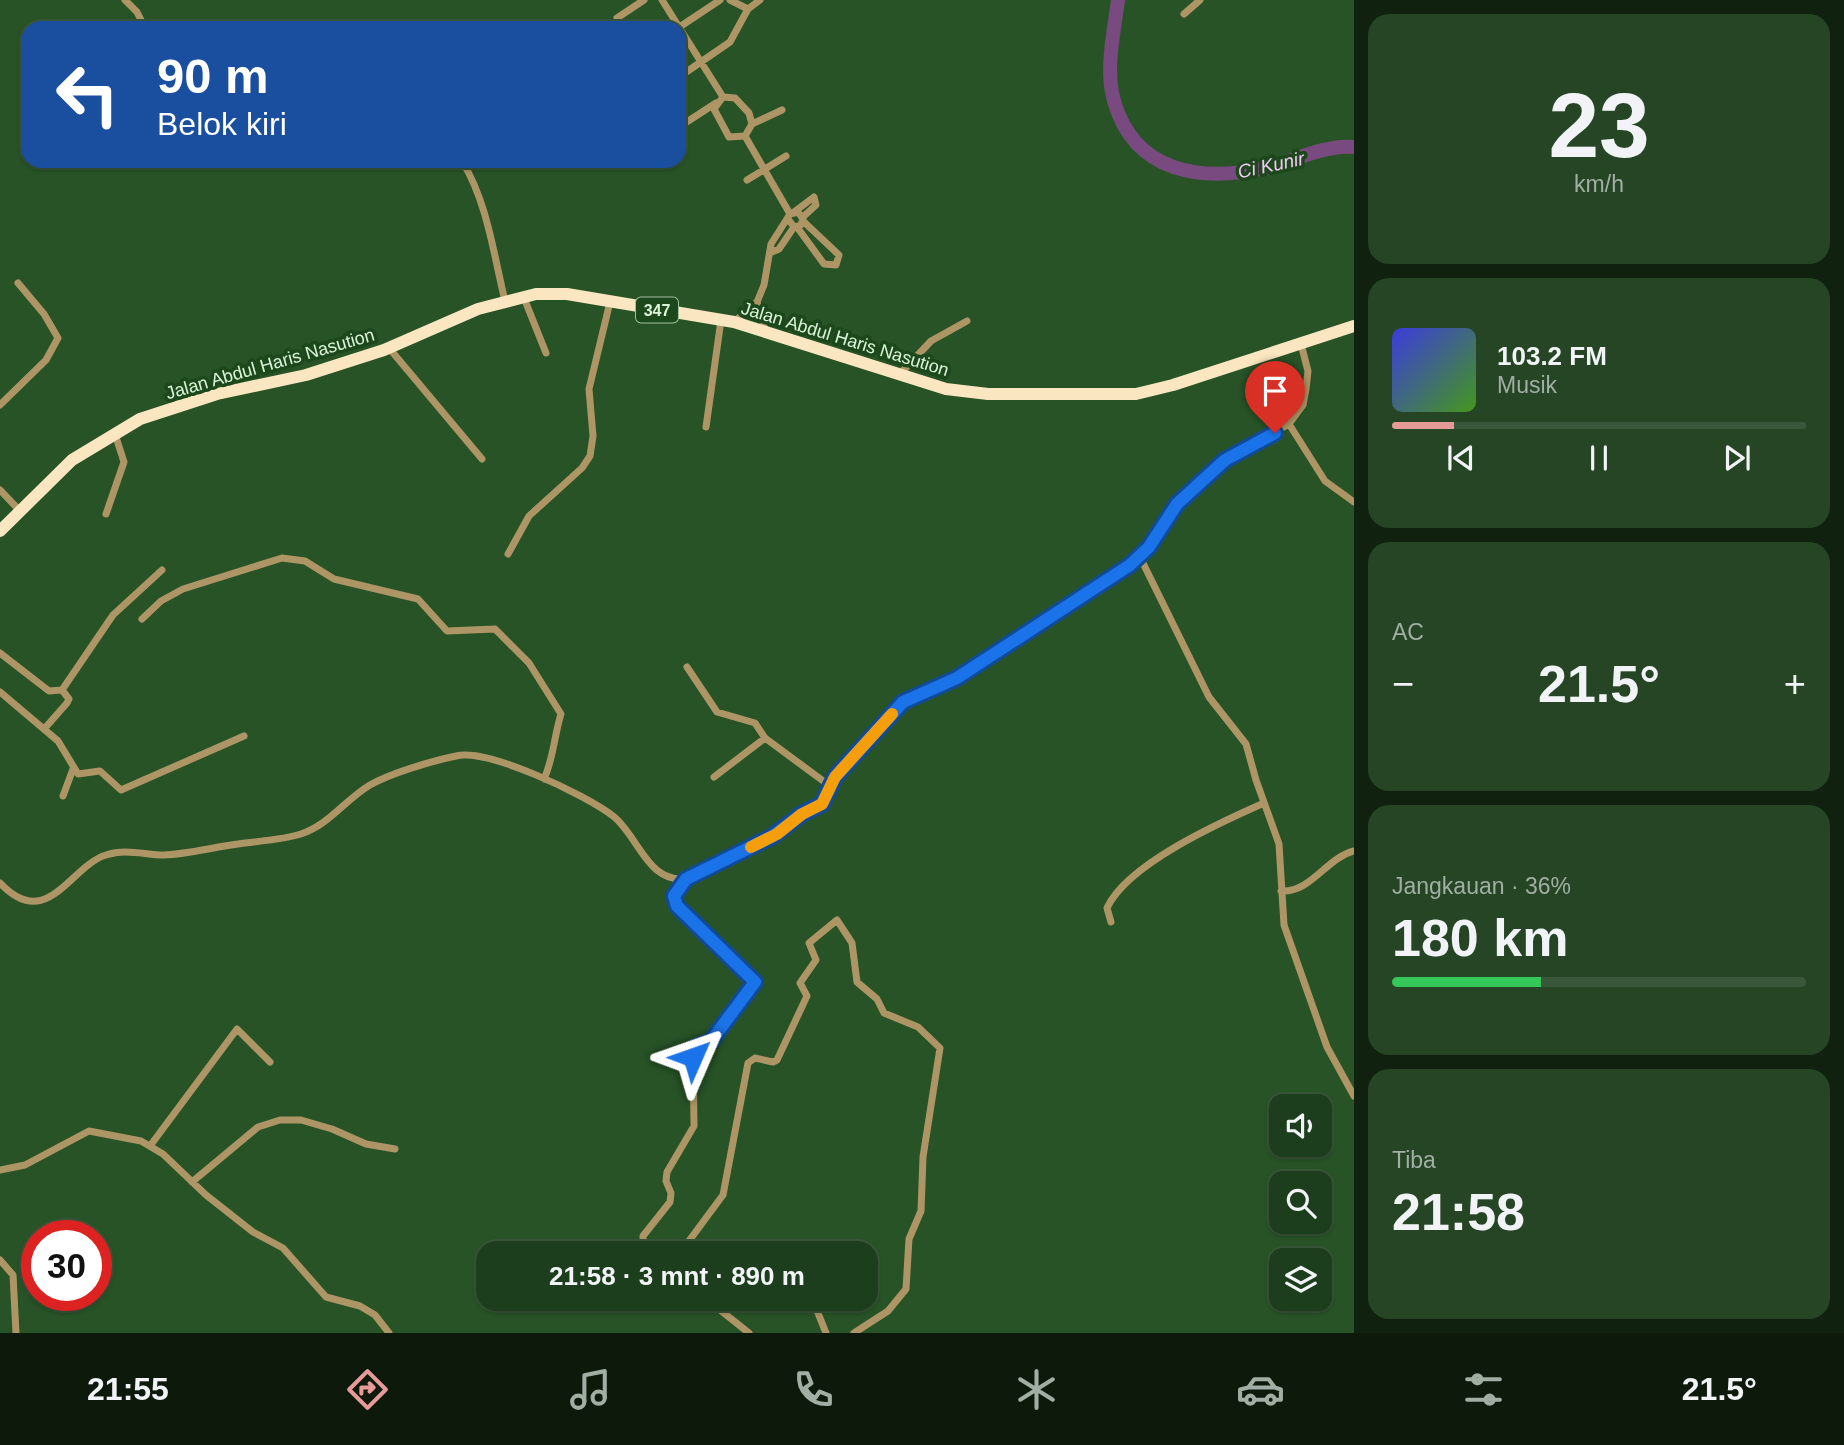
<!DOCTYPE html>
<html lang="id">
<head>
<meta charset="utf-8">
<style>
  :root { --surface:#1d3e1c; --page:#254525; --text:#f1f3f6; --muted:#a0aea3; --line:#3b573b; --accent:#e69b98 }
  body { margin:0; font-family:Arial,sans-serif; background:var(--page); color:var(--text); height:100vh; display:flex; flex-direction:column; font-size:26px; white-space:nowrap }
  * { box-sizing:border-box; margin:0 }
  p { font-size:23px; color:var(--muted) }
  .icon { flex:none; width:38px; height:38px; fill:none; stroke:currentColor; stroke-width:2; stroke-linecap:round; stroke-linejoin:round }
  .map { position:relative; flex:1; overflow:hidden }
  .panel { display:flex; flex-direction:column; gap:14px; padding:14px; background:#10220f; width:490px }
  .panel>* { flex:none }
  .top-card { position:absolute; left:21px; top:21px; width:665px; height:147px; border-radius:21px; box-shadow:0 2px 5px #0004,0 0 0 2px var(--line); background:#1a4fa0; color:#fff; overflow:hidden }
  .tools { position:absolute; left:1269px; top:1094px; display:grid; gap:14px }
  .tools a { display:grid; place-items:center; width:63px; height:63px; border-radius:14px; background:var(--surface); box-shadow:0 2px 5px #0004,0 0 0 2px var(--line); font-size:35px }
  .speed { position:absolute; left:21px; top:1220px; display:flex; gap:14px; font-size:35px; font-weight:700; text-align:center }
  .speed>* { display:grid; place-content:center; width:91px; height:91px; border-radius:50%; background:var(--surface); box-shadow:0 2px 5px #0004,0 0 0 2px var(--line); line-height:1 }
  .speed .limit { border:10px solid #d22; background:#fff; color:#111 }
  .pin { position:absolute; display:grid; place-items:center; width:60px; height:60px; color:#fff; margin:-72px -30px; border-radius:50% 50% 50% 0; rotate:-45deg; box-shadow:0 0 7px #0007 }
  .pin .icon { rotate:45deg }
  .me { position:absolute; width:77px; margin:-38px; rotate:47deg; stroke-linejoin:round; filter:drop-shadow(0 0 5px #0008) }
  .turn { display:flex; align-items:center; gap:24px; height:147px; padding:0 21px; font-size:32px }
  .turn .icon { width:91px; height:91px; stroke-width:2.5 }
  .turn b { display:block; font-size:49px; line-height:60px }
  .big { font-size:52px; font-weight:700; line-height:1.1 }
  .panel .widget { flex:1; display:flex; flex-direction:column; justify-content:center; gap:10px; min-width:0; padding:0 24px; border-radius:21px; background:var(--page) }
  .panel .dial { align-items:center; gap:0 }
  .dial b { font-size:91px; line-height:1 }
  .song { display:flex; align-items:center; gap:21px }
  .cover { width:84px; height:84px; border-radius:10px; background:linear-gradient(135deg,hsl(240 70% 55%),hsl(100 70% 35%)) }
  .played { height:7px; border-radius:4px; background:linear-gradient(90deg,var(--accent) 15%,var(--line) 15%) }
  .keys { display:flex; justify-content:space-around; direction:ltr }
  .heat { display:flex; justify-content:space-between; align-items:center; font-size:38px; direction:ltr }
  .charge { height:10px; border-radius:5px; background:linear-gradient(90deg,#34c759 36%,var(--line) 0) }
  .trip { position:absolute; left:476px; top:1241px; width:402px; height:70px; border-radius:21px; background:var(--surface); box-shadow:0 2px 5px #0004,0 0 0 2px var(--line); font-weight:700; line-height:70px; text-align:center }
  .menu { display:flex; height:112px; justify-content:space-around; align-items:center; background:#0c190b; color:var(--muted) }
  .menu .icon { width:49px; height:49px }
  .menu .active { color:var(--accent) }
  .menu b { font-size:32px; color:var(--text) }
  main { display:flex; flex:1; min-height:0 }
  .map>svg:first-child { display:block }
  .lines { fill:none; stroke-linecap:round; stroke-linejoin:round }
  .river { stroke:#794a7f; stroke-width:14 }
  .minor { stroke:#ae9565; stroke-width:7 }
  .primary { stroke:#fae6c0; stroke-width:12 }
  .route-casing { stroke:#114b97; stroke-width:18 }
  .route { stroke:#1a73e8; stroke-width:12 }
  .slow { stroke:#f59e0b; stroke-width:12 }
  .labels { text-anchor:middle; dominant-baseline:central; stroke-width:7; stroke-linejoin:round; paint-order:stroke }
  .shield { fill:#1c481b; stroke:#a2c0a0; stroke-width:2 }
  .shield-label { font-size:16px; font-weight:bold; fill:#dbf4d9 }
  .street-label { font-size:18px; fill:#dbf4d9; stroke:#1c481b }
  .water-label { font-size:19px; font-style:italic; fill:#f2c7f6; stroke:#1c481b }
</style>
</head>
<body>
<main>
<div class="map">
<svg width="1354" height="1333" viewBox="0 0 1354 1333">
  <rect width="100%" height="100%" fill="#275326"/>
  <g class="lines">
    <path class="river" d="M1118 0C1114 31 1105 70 1114 101 1135 174 1202 182 1266 168 1293 161 1327 144 1354 147"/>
    <path class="minor" d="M125 0 137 12 145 28
      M662 0 723 97 714 109 729 137 745 136 790 214
      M730 0 748 9 760 0
      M1184 14 1200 0
      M617 18 644 0
      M678 28 720 0
      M679 77 730 42 748 9
      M723 97 735 98 749 113 752 124 745 136
      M752 124 782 110
      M679 127 716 103
      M462 161C487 201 494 256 505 301
      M747 180 786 156
      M794 212 814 197 816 205 803 217
      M797 227 824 264 836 265 839 255 803 221
      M772 252 779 249 794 227
      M524 298 546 353
      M757 302 765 330
      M734 322 757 302 764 285 771 244 790 214 798 212 803 219 801 225 794 227 788 219
      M389 348 482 459
      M900 374 931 341 967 321
      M0 405 46 360 58 338 44 314 18 283
      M1289 424 1325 481 1354 502
      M706 427 721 320
      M0 490 20 511
      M106 514 124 462 115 434
      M508 554 529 516 582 468 590 456 593 436 589 389 610 302
      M1140 557 1209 697 1246 744 1256 780 1279 844 1284 925 1327 1047 1354 1096
      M142 619 161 601 183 589 282 558 305 561 334 579 418 599 447 631 495 629 529 663 561 714C554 736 554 757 544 779
      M0 653 49 691 62 690
      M687 667 717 712 755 723 765 738 830 786
      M0 692 58 741 78 774 100 771 121 790 244 736
      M45 728 67 703 69 699 62 690 113 615 162 570
      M714 777 765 738
      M63 796 73 769
      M0 883C47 933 70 866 106 855 126 848 145 855 164 855 189 854 214 847 238 844 258 841 282 840 301 834 329 825 346 799 370 785 391 773 432 761 456 756 488 748 586 795 613 816 639 836 648 887 690 878L777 834 802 814 822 804 835 777 903 702 957 678 1130 565 1149 547 1177 504 1225 460 1289 424 1303 405 1306 389 1308 371 1301 344
      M1281 891C1311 893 1326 858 1354 851
      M1111 922 1107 908C1127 864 1221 822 1264 803
      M150 1146 237 1029 270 1062
      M0 1170 25 1165 89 1131 141 1141 163 1154 206 1195 253 1232 283 1248 326 1297 360 1306 375 1315 389 1333
      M192 1182 258 1127 280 1120H301L332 1129 366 1144 395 1149
      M644 1253 643 1236 670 1202 671 1193 666 1181 667 1172 694 1126 693 1049 711 1041 755 984 753 979 677 906 673 898 686 879
      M680 1253 723 1195 748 1063 755 1058 773 1062 777 1060 807 996 800 983 816 960 809 943 837 920 852 943 857 982 877 999 884 1013 918 1027 940 1048 923 1157 921 1211 909 1239 906 1289 888 1311 854 1333
      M0 1260 13 1275 16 1333
      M705 1298 749 1333
      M812 1298 826 1333"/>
    <path class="primary" d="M0 531 72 460 140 419 217 394 306 375 384 350 478 309 536 294H567L734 322 946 389 988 394H1136L1173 385 1354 326"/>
  </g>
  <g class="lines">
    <defs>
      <path id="route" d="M693 1057 694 1048 711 1041 755 982 677 906 674 896 686 879 773 836 802 814 822 804 835 777 903 702 957 678 1130 565 1149 547 1177 504 1225 460 1275 433"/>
    </defs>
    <use href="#route" class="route-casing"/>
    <use href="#route" class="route"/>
    <path class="slow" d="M751 847 777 834 802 814 822 804 835 777 892 714"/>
  </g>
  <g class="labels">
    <rect class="shield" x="636" y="297.5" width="42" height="25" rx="5"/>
    <g class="shield-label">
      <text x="657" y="310">347</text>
    </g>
    <g class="street-label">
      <text transform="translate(845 339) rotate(17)">Jalan Abdul Haris Nasution</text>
      <text transform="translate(270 364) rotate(-16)">Jalan Abdul Haris Nasution</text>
    </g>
    <g class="water-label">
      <text transform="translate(1271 165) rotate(-12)">Ci Kunir</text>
    </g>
  </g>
</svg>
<div class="tools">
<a><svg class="icon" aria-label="sound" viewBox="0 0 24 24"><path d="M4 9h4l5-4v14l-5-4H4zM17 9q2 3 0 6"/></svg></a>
<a><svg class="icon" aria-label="search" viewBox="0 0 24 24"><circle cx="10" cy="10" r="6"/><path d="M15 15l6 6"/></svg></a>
<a><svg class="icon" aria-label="layers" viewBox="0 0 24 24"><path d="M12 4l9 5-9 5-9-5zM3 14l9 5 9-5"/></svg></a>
</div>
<div class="speed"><div class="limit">30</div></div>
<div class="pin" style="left:1275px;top:433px;background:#d93025"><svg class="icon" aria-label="arrive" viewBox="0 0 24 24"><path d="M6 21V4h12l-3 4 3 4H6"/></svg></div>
<svg class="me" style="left:693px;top:1057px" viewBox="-20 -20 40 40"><path d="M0-17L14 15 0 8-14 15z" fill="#1a73e8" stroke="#fff" stroke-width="4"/></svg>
<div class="trip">21:58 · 3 mnt · 890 m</div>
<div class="top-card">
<div class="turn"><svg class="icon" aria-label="left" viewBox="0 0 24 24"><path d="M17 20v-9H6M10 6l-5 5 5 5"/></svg><div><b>90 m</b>Belok kiri</div></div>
</div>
</div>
<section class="panel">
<div class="widget dial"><b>23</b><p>km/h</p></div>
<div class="widget">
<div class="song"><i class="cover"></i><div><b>103.2 FM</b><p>Musik</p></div></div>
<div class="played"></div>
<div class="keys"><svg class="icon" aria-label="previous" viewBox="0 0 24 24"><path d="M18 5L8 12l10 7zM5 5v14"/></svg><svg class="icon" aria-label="pause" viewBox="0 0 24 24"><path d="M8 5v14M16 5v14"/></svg><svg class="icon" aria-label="next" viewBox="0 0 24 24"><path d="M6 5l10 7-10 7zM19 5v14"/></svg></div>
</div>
<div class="widget"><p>AC</p>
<div class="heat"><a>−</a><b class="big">21.5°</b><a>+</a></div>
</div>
<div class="widget"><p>Jangkauan · 36%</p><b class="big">180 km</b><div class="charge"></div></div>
<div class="widget"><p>Tiba</p><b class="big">21:58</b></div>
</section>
</main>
<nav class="menu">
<b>21:55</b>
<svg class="icon active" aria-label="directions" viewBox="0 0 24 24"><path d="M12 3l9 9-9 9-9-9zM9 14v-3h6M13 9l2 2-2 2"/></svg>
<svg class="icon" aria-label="music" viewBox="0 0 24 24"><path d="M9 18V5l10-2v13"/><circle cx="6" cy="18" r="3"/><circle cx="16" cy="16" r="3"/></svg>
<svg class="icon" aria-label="phone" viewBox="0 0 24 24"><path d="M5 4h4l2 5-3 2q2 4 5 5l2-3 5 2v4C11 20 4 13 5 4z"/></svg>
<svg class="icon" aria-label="climate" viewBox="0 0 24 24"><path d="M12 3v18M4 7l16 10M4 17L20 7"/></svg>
<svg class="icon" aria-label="car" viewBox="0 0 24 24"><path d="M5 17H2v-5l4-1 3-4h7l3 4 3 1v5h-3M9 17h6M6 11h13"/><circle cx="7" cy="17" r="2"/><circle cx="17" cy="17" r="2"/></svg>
<svg class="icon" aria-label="filters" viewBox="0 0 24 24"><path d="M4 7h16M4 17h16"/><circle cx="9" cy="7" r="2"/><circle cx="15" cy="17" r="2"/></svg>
<b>21.5°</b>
</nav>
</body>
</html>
